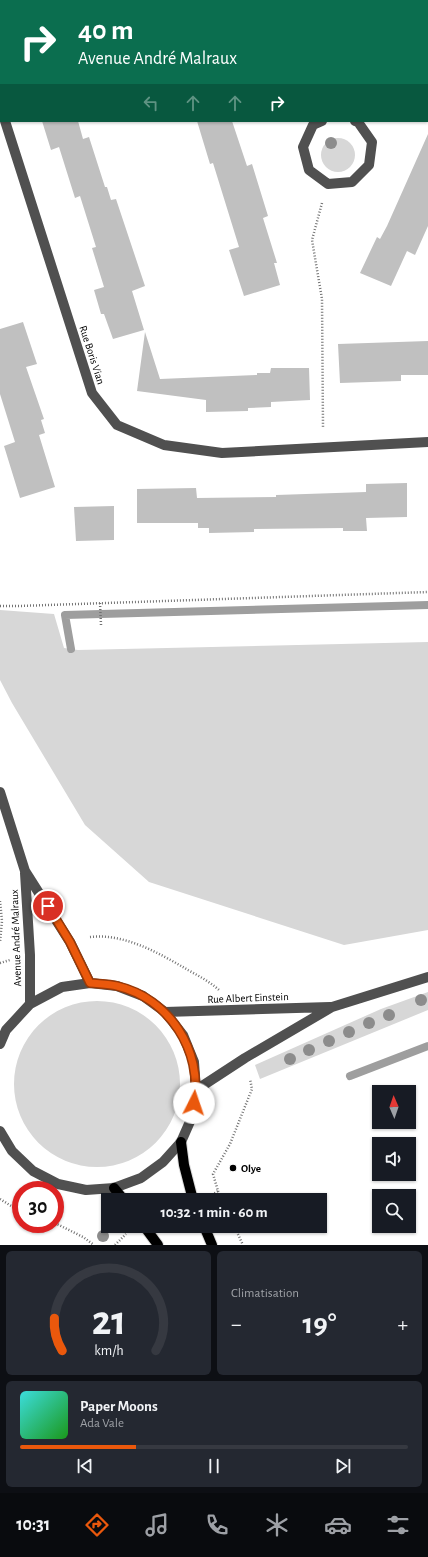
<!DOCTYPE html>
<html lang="fr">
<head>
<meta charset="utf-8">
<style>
  :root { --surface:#171b24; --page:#242831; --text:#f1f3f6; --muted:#9ea1a6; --line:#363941; --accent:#ea580c }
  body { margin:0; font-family:"Alegreya Sans",sans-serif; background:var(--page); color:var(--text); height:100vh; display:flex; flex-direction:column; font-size:15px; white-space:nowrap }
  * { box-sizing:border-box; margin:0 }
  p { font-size:13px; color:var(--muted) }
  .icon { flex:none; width:22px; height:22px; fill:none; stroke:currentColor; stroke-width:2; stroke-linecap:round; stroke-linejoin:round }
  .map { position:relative; height:1245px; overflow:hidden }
  .side { display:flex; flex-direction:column; gap:6px; padding:6px; background:#0d0f14; flex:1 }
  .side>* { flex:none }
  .guide { position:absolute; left:0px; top:0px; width:428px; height:122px; box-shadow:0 1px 3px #0004; background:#0b6e4f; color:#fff; overflow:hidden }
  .needle { width:26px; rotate:358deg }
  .tools { position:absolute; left:372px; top:1085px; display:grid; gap:8px }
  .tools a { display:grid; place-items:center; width:44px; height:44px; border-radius:0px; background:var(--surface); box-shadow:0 1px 3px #0004; font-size:20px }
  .speed { position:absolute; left:12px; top:1181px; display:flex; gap:8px; font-size:20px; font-weight:700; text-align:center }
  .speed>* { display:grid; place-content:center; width:52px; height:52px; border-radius:50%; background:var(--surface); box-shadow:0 1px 3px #0004; line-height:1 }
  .speed .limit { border:6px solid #d22; background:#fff; color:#111 }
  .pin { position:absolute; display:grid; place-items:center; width:34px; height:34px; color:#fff; margin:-17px; border:2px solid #fff; border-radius:50%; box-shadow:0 1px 4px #0007 }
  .me { position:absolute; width:44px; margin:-22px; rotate:4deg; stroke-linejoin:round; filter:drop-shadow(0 0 3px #0008) }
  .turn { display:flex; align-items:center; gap:14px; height:84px; padding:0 12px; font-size:18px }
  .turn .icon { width:52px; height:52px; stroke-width:2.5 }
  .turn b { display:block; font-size:28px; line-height:34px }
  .lanes { display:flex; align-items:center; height:38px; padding:0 12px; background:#0003; justify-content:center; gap:20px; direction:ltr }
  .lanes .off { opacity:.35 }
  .big { font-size:30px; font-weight:600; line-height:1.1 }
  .side .widget { flex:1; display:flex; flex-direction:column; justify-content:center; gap:6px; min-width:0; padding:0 14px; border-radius:6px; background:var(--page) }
  .side .dial { align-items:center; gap:0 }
  .dial svg { height:104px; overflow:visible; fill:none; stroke:var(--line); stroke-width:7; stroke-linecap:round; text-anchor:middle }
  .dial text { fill:var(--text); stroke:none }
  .song { display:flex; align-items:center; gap:12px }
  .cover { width:48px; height:48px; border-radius:6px; background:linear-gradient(135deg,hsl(180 70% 55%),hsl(120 70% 35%)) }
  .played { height:4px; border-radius:2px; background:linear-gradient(90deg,var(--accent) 30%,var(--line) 30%) }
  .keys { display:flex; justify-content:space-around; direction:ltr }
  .heat { display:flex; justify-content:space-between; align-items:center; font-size:22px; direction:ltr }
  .side .tiles { flex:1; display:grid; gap:6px; grid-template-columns:1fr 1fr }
  .widget:last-child { grid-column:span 2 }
  .trip { position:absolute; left:101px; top:1193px; width:226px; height:40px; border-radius:0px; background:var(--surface); box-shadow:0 1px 3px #0004; font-weight:600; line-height:40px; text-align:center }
  .dock { display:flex; height:64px; justify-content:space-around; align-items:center; background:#090b0e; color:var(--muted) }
  .dock .icon { width:28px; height:28px }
  .dock .on { color:var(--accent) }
  .dock b { font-size:18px; color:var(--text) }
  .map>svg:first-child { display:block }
  .green { fill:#d7d7d7 }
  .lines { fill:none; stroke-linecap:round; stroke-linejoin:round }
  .stream { stroke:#9e9e9e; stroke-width:8 }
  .building { fill:#c0c0c0 }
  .major-casing { stroke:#dbdbdb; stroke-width:12 }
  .path { stroke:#727272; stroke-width:2.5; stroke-dasharray:1 2; stroke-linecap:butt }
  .minor { stroke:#505050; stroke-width:10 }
  .major { stroke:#000; stroke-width:10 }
  .tree { fill:#8c8c8c }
  .route-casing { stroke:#983908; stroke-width:10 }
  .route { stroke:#ea580c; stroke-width:7 }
  .poi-dot { fill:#000; stroke:#fff; stroke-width:1.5 }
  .labels { text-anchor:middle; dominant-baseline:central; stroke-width:4; stroke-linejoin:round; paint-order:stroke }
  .street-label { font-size:11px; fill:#000; stroke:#fff }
  .poi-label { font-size:11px; font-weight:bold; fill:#000; stroke:#fff; text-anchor:start }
</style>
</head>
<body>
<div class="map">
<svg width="428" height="1245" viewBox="0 0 428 1245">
  <rect width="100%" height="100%" fill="#fff"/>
  <path class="green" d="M321 155a17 17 0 1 1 34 0a17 17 0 1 1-34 0Z
    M0 610 54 614 64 648 78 650 428 642V930L344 945 149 882 85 825 12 703 0 680Z
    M428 992V1010L260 1079 255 1065 381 1009Z
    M14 1084a83 83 0 1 1 166 0a83 83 0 1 1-166 0Z"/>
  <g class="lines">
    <path class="stream" d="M71 649 65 615 428 605
      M350 1076 428 1046"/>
  </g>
  <path class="building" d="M42 121H78L83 139 89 137 105 187H107L111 200 116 199 145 286 132 291 144 330 113 339 104 314H101L94 290 104 287 92 248 96 247 80 196 75 198 59 147 51 150Z
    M197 121H232L247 166 252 164 268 216 263 218 277 263H274L280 285 244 296 229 250 239 247 213 163 210 164Z
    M428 134V226L415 255 407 251 391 286 360 273 377 237 380 239 387 226Z
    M23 322 37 364 26 367 44 419 41 420 45 433 39 435 55 487 20 498 4 446 15 442 0 394V329Z
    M145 332 160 379 257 375V373H270L271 368H309L310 400 271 402V407L248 408V411L206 412V400L137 391Z
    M428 341V375H401V381L340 383 338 344Z
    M407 483V517L366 518 367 531H343V528L254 529V532L209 533V528H198V523H137V489L196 488 197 498 276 497V495L366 492V484Z
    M114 506V540L76 541 74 507Z"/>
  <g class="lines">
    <defs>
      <path id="major" d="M181 1142 184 1165 193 1200
        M114 1188 124 1200
        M144 1226 158 1245
        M204 1226 212 1245"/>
    </defs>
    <use href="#major" class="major-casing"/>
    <path class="path" d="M322 203 312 240 322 299 323 427
      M100 603 101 625
      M0 606H19L428 592
      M0 901 2 921 0 942
      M90 937C124 933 159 953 188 970 199 976 210 982 219 990
      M0 963 10 960
      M218 1191 222 1200
      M212 1195 218 1191 213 1174 230 1144 252 1089 250 1079
      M0 1199 21 1212
      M55 1223 83 1237 94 1245
      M234 1226 243 1245
      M115 1245 126 1234"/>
    <path class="minor" d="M366 0 368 1
      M119 1 122 0
      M427 32 428 33
      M0 64 1 58
      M0 99 1 107
      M5 121 92 393 117 425 164 445 222 453 428 442
      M322 121 313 125 303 147 309 170 328 184 352 182 369 165 372 142 358 122 355 121
      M0 792 25 871 70 942 90 983
      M25 873 30 955V1004
      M165 1012 330 1007
      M0 1044 6 1030 30 1004 62 987 90 983 117 986 143 996 165 1012 183 1035 194 1062 196 1090 192 1117 181 1142 163 1162 141 1178 114 1188 86 1190 58 1184 33 1171 12 1151 0 1131
      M196 1090 245 1058 332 1007 428 977"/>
    <use href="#major" class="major"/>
  </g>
  <g class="tree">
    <circle cx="331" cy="143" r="6"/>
    <circle cx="421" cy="1000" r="6"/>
    <circle cx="389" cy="1015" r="6"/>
    <circle cx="369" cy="1023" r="6"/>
    <circle cx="349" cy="1032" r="6"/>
    <circle cx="329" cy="1041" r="6"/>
    <circle cx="309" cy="1050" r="6"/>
    <circle cx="290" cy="1059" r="6"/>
    <circle cx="103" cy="1236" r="6"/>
  </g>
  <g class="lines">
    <defs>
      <path id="route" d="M48 906 70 942 90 983C99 984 109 984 117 986 169 998 203 1051 194 1103"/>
    </defs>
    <use href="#route" class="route-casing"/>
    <use href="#route" class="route"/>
  </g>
  <circle class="poi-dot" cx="233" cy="1168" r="4"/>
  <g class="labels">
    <g class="street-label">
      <text transform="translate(92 355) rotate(72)">Rue Boris Vian</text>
      <text transform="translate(16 938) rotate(-92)">Avenue André Malraux</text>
      <text transform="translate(248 998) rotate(-2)">Rue Albert Einstein</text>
    </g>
    <g class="poi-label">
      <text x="241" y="1168">Olye</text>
    </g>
  </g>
</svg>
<div class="tools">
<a><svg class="needle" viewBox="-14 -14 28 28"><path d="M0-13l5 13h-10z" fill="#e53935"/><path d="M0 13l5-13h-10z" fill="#9ea1a6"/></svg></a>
<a><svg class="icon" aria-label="sound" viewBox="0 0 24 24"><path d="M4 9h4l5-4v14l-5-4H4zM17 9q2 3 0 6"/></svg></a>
<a><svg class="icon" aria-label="search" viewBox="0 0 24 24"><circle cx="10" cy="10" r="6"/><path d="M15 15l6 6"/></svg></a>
</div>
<div class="speed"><div class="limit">30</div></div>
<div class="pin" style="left:48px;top:906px;background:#d93025"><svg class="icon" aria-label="arrive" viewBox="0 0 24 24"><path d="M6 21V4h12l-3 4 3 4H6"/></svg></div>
<svg class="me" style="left:194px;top:1103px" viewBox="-20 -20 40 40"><circle r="19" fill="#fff"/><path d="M0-13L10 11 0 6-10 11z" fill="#ea580c"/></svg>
<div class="trip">10:32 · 1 min · 60 m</div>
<div class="guide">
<div class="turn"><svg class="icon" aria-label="right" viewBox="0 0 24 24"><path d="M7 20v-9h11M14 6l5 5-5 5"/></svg><div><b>40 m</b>Avenue André Malraux</div></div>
<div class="lanes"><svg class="icon off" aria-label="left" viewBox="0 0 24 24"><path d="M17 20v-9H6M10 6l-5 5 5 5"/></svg><svg class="icon off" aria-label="ahead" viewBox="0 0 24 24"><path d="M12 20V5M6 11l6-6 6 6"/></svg><svg class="icon off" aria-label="ahead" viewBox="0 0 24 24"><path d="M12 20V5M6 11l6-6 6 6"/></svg><svg class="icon" aria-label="right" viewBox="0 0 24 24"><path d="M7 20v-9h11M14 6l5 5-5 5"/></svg></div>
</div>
</div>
<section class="side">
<div class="tiles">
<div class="widget dial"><svg viewBox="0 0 100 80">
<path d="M14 69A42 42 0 1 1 86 69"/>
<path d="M14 69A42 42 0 0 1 8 44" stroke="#ea580c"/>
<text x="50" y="56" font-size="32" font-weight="700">21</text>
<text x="50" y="72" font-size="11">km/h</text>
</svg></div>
<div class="widget"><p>Climatisation</p>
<div class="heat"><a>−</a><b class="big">19°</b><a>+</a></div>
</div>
<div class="widget">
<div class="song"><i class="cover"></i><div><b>Paper Moons</b><p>Ada Vale</p></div></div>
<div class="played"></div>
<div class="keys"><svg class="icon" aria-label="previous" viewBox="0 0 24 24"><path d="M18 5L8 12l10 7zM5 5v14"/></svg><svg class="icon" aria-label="pause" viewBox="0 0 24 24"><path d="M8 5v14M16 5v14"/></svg><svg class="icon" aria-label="next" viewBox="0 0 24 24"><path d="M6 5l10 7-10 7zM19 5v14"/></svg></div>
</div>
</div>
</section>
<nav class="dock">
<b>10:31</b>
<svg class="icon on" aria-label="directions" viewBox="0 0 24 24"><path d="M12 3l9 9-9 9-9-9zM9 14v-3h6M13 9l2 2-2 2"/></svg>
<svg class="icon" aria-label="music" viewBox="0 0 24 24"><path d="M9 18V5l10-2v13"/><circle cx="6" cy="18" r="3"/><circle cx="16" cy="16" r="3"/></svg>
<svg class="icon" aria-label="phone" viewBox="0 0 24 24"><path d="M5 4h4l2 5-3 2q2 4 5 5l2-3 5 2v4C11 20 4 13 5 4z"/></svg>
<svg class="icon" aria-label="climate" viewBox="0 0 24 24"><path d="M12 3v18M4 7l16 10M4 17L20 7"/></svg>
<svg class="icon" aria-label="car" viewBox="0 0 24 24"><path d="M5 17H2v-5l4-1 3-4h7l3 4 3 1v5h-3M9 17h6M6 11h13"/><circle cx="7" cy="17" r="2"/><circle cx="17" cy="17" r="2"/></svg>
<svg class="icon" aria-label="filters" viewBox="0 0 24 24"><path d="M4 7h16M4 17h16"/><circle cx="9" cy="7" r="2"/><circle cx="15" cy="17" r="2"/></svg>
</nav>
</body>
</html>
